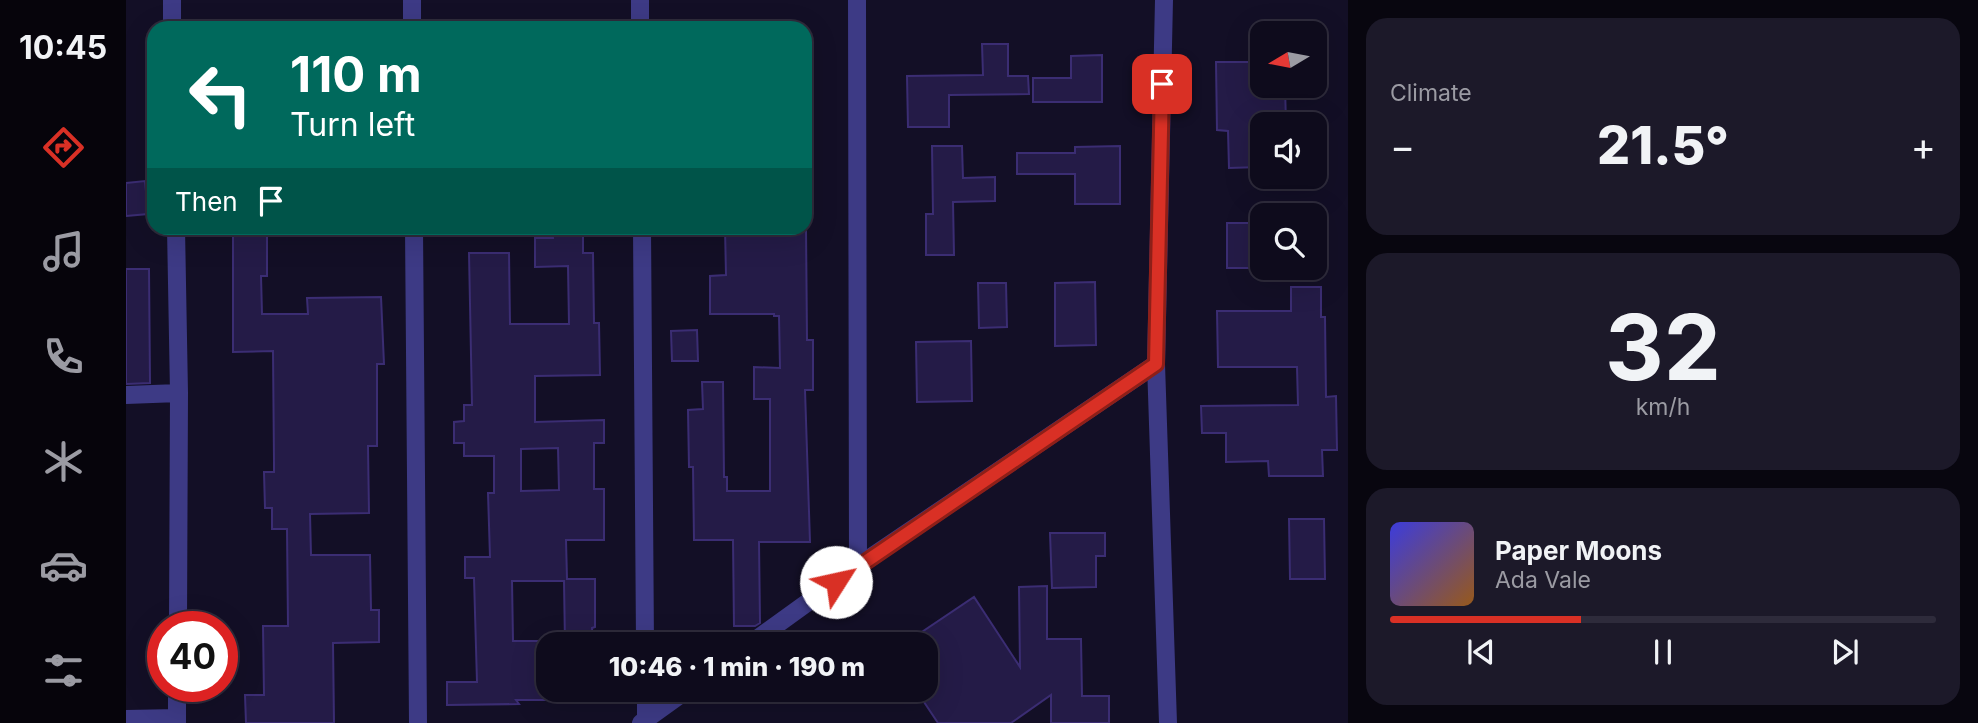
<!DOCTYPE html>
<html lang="en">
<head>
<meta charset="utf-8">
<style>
  :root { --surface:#0e0b1c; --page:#1c1929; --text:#f1f3f6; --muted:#9b9ba3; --line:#2e2b3b; --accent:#d93025 }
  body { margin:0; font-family:Inter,sans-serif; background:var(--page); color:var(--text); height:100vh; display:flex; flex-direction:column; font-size:26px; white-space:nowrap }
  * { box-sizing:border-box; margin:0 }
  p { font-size:23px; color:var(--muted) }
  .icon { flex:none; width:38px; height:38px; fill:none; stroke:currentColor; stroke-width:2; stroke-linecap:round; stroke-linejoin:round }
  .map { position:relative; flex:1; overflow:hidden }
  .drawer { display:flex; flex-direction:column; gap:18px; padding:18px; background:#08060f; width:630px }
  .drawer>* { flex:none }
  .guide { position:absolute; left:21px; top:21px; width:665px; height:214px; border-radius:21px; box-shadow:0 7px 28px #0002,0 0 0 2px var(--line); background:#00695c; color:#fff; overflow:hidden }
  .needle { width:46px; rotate:260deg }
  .fabs { position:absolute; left:1124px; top:21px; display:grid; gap:14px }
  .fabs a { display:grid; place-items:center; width:77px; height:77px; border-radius:14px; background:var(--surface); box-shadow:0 7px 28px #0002,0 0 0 2px var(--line); font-size:35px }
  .speed { position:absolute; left:21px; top:611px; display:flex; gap:14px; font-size:35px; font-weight:700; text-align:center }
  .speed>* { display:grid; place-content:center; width:91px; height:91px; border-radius:50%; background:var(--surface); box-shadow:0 7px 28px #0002,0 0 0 2px var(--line); line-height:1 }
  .speed .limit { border:10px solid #d22; background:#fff; color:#111 }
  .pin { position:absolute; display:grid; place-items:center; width:60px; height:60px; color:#fff; margin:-30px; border-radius:14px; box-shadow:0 4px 10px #0006 }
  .me { position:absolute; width:77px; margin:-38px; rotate:55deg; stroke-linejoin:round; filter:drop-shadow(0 0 5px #0008) }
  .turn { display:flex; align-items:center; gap:24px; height:147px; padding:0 28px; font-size:32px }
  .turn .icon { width:91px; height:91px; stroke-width:2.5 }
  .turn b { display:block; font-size:49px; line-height:60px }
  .then { display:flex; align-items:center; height:66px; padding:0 28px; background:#0003; gap:14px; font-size:26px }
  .big { font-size:52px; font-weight:800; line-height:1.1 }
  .drawer .card { flex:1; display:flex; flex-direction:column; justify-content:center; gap:10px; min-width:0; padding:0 24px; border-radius:21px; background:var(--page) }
  .drawer .dial { align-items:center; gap:0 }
  .dial b { font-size:91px; line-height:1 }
  .song { display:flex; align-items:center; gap:21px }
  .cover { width:84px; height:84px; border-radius:10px; background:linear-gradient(135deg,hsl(240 70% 55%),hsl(30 70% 35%)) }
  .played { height:7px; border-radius:4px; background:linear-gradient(90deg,var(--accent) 35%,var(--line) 35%) }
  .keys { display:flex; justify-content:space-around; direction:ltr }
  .heat { display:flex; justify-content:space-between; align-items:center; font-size:38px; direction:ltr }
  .trip { position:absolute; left:410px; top:632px; width:402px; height:70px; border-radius:21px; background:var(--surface); box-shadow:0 7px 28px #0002,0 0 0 2px var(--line); font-weight:800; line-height:70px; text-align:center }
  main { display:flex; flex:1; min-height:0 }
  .tab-bar { display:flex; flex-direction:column; width:126px; justify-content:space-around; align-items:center; background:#06040b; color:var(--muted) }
  .tab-bar .icon { width:49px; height:49px }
  .tab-bar .current { color:var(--accent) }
  .tab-bar b { font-size:32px; color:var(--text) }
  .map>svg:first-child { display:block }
  .building { fill:#241b47; stroke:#3b2d73; stroke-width:2; fill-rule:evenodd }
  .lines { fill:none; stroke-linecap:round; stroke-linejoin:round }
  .minor { stroke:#3d3a85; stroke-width:18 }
  .route-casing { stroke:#8d1f18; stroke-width:18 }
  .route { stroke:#d93025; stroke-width:12 }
</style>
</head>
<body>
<main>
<nav class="tab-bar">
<b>10:45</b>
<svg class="icon current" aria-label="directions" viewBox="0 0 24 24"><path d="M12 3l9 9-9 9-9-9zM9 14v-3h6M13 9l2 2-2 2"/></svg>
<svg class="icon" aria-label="music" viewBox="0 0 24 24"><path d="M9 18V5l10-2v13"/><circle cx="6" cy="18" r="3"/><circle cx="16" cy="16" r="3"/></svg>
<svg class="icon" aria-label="phone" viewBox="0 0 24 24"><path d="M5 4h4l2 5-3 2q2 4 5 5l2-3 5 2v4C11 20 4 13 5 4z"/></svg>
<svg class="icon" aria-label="climate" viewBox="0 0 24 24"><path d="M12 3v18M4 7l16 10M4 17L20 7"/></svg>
<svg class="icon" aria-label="car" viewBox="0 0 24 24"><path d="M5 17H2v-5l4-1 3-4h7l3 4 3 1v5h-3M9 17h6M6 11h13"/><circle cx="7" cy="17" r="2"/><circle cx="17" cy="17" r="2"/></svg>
<svg class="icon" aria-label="filters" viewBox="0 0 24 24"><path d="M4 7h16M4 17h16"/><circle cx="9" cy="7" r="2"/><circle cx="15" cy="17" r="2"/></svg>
</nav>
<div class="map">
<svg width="1222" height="723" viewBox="0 0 1222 723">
  <rect width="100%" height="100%" fill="#130f26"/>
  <path class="building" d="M856 44H882V76H902L903 94 823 95V127H782L781 76 857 75Z
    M976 55V102H907V78H945V56Z
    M1090 62H1136V86H1159L1160 124H1136V130H1134V167L1103 168 1102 131 1091 130Z
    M806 146H836L837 178 869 177V201L827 202 828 255H800V214H807Z
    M994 146V204H949V174H891V153H949V147Z
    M19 181 22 214 0 216V183Z
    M1101 223H1132V268H1101Z
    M107 228H141V276H135L136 314H182L181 298 255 297 258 364H251V446H242L243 513 184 514 185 555H244L245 610H253V642L207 643 208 723H120L119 695H138L137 626H162L161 529H146V508H139L138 472H148V462L147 351 107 352Z
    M426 228H457V253H467L468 323H473L474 375 409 376V422L478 420V443H468V489H478V540H440L441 579H469V627L466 628 467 644H439L438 581H386L387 641H422V700H390L393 704 321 705V682H351L348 578H339V557H364L362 493H368V456H338V443H328V422L338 421V405H346L343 253H383L384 324H443L442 266 409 267V238H427ZM432 448 433 490 395 491V449Z
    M599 228H680L681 340H687V390H679L684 542H633L634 623 629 626H608L607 540H568L567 467H563L562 410 577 409 576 382H597L598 477H601V491H644V399H628V367L654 368 653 316H648V314H584V276L600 275Z
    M0 269H23L24 383 0 384Z
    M969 282 970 345 929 346V283Z
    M852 283H880L881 327 853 328Z
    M1165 287H1195V317H1199L1200 397 1210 396 1211 450H1196L1197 476H1143L1142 461 1100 462V433H1076L1075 406 1172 405 1171 367H1092L1091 311H1165Z
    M571 330 572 361H546L545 331Z
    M845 341 846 401 791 402 790 342Z
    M1163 519H1198L1199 579H1164Z
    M924 533H979V556H970V587L926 588Z
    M921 586V639H955L956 696H983V723H925V695L885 723H812L790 690H800V644H778L848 597 894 667 893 587Z"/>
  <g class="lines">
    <path class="minor" d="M46 0V28
      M286 0V28
      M514 0V28
      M731 0 732 566
      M1038 0 1030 364 1042 723
      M50 228 53 393 52 626
      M288 228 292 723
      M516 228 519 644
      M0 395 53 393
      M624 644 732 566 1030 364
      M520 690V723
      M0 719 51 718
      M51 723V686
      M515 723 561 690"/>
  </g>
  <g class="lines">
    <defs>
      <path id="route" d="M710 582 1030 364 1036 84"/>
    </defs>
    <use href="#route" class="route-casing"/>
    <use href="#route" class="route"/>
  </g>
</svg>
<div class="fabs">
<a><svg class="needle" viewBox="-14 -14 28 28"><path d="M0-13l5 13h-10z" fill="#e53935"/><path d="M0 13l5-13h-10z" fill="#9b9ba3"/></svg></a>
<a><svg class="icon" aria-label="sound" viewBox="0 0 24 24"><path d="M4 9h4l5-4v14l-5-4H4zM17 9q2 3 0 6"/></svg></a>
<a><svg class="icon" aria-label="search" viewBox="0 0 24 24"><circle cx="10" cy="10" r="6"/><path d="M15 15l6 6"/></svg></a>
</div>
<div class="speed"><div class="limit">40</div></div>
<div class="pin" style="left:1036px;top:84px;background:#d93025"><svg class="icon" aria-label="arrive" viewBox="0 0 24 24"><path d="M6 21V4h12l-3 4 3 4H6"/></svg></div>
<svg class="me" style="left:710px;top:582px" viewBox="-20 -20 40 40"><circle r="19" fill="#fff"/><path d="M0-13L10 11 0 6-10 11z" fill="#d93025"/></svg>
<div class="trip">10:46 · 1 min · 190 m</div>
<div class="guide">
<div class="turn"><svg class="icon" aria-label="left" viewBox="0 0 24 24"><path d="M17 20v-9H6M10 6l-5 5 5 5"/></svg><div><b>110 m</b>Turn left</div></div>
<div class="then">Then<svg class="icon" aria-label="arrive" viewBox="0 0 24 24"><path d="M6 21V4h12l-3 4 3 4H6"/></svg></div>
</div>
</div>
<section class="drawer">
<div class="card"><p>Climate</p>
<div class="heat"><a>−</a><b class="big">21.5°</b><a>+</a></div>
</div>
<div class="card dial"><b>32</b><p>km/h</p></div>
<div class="card">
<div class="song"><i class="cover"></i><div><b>Paper Moons</b><p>Ada Vale</p></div></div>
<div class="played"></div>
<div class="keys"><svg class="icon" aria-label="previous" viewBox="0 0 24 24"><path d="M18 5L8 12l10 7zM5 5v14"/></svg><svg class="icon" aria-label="pause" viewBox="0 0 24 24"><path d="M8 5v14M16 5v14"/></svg><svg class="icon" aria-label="next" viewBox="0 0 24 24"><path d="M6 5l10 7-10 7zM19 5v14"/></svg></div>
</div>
</section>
</main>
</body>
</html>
